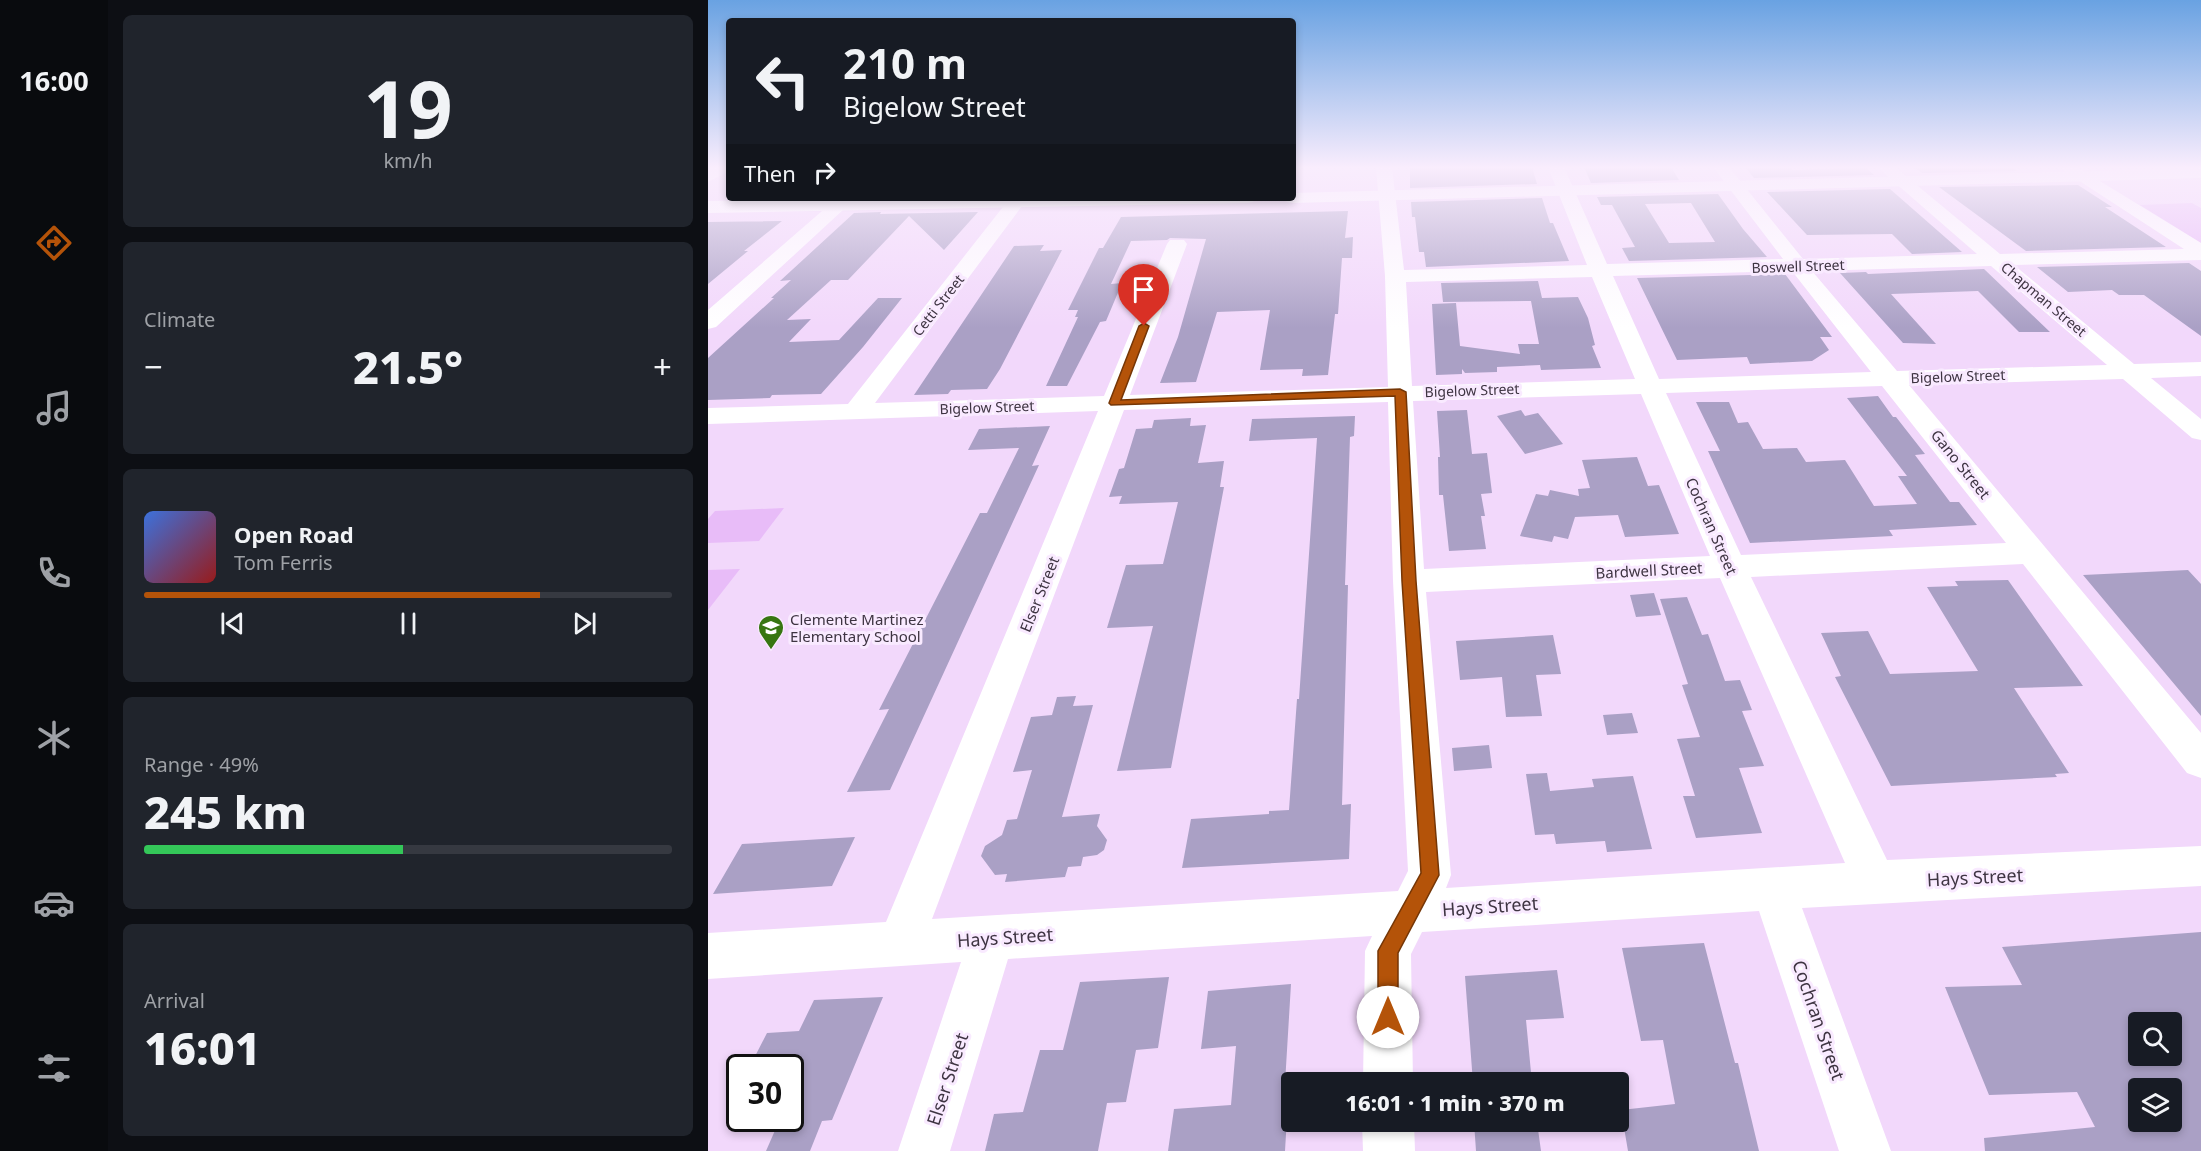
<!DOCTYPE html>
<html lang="en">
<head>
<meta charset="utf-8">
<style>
  :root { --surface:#171b24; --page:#20242c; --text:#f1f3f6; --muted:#9ea1a6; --line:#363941; --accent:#b45309 }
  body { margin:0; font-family:"Noto Sans",sans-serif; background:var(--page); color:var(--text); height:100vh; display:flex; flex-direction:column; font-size:22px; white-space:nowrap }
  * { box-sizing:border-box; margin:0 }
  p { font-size:20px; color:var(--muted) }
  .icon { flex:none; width:33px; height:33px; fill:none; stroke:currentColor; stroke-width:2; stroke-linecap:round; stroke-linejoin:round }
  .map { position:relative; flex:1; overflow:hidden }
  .sheet { display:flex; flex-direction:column; gap:15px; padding:15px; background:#0d0f14; width:600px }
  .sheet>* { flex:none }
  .hud { position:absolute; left:18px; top:18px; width:570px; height:183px; border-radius:6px; box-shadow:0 3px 9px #0003; background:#171b24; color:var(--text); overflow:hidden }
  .tools { position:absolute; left:1420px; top:1012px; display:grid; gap:12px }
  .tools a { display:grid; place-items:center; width:54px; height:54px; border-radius:6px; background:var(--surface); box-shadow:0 3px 9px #0003; font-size:30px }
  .speed { position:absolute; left:18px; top:1054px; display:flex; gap:12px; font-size:30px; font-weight:700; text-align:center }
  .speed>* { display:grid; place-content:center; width:78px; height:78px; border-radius:50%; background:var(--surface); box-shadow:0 3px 9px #0003; line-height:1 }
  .speed .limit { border:3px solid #111; border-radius:9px; background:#fff; color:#111 }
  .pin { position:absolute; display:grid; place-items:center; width:51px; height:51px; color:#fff; margin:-62px -26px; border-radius:50% 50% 50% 0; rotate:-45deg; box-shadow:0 0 6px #0007 }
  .pin .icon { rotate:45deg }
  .me { position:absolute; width:66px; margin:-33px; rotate:0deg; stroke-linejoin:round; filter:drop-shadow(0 0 4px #0008) }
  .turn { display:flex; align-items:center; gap:21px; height:126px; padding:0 18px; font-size:27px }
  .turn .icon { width:78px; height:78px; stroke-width:2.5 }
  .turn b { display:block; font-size:42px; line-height:51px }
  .then { display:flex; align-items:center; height:57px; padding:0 18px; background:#0003; gap:12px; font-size:22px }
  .big { font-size:45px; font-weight:800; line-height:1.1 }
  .sheet .widget { flex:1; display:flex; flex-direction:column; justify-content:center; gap:9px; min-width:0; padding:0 21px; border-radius:9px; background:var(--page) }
  .sheet .dial { align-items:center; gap:0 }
  .dial b { font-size:78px; line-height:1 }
  .song { display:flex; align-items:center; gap:18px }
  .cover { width:72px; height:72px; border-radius:9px; background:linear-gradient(135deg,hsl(220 70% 55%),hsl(0 70% 35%)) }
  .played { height:6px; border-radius:3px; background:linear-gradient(90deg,var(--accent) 75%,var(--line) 75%) }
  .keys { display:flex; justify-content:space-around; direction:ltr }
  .heat { display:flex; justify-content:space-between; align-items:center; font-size:33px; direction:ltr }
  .charge { height:9px; border-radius:4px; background:linear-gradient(90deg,#34c759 49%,var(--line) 0) }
  .trip { position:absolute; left:573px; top:1072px; width:348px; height:60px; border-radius:6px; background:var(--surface); box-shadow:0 3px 9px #0003; font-weight:800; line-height:60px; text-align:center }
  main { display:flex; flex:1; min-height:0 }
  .tabs { display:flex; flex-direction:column; width:108px; justify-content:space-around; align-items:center; background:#090b0e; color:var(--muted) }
  .tabs .icon { width:42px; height:42px }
  .tabs .selected { color:var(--accent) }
  .tabs b { font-size:27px; color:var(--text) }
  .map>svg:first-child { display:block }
  .green { fill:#e8bcf8 }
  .building { fill:#aaa0c5; fill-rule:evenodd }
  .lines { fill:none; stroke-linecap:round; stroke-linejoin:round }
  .minor { fill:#fff; fill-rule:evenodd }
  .major { fill:#fff; fill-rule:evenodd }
  .route { fill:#b45309; stroke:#753606; stroke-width:1.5 }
  .labels { text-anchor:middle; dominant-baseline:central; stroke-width:6; stroke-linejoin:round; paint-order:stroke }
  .far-street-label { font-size:14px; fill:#3e3442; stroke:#f9eaff }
  .street-label { font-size:15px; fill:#3e3442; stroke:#f9eaff }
  .poi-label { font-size:15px; fill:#3e3442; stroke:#f9eaff; text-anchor:start }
  .near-street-label { font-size:18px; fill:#3e3442; stroke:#f9eaff }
</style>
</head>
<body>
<main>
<nav class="tabs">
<b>16:00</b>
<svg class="icon selected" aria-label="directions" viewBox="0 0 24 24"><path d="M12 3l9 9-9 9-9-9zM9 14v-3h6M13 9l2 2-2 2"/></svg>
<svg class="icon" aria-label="music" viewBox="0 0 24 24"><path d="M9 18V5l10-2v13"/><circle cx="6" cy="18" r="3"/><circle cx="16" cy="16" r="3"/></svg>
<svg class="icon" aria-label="phone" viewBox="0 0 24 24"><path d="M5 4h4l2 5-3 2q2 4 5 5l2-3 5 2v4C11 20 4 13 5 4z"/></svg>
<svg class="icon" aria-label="climate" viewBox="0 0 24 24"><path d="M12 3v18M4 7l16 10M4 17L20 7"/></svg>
<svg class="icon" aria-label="car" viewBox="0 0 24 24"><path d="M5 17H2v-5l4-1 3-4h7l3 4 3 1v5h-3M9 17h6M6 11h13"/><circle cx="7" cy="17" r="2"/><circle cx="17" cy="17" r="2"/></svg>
<svg class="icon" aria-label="filters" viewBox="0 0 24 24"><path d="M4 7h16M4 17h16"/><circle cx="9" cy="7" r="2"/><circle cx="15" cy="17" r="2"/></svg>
</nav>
<section class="sheet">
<div class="widget dial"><b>19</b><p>km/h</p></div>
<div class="widget"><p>Climate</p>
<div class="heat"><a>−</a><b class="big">21.5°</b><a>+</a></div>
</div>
<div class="widget">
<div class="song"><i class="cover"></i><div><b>Open Road</b><p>Tom Ferris</p></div></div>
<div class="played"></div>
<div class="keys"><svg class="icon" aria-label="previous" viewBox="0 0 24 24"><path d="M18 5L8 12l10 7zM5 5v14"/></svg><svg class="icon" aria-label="pause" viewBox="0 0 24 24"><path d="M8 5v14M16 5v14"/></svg><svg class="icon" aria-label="next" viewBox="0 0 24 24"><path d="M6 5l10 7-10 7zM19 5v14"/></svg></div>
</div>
<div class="widget"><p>Range · 49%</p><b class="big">245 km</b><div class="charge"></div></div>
<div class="widget"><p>Arrival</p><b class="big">16:01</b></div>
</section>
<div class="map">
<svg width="1493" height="1151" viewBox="0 0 1493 1151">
  <rect width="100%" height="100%" fill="#f2d8fb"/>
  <path class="green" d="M1484 203 1493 208V243L1432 205Z
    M76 508 51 541 0 543V519L7 511Z
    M32 569 0 610V570Z"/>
  <path class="building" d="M702 167H824L829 184 702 188Z
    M876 167H963L971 180 883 183Z
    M1082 167 1085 170 1158 168 1166 175 1046 178 1038 168Z
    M1206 167H1303L1309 171 1214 173Z
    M1370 185 1404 207H1397L1458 247 1318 251 1231 187Z
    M1182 189 1254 252 1204 254 1184 234 1099 235 1059 192Z
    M1010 194 1035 229 1059 257 921 261 914 248 927 247 904 205H893L889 197ZM983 203 1007 242 961 243 937 204Z
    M834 198 842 223H845L861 261 718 267 716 252H711L707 217H704L703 202Z
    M640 211 637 238 645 237 644 258H634L630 314H627L620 375 594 376 595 369 552 370 562 310 509 312 488 382 452 383 470 337 498 239 462 238 459 240 423 241 403 284 414 283 398 321 392 322 359 386H338L370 317H367L370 310H360L391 248H395L413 217Z
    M173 212 172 214 270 212 236 250 201 216 140 280H123L79 320 103 319 81 342 131 340 170 298H194L155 347 113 394 64 395 62 398 0 400V358L66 298H63L83 280 72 281 146 213Z
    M74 221 36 251H40L0 284V222Z
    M336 245 332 251 354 250 292 369 279 389 243 390 240 394 206 395 306 246Z
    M1481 263 1493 271V336L1436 295H1411L1404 290 1360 292 1329 267Z
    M1276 269 1342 332H1311L1270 291 1183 294 1228 344 1195 343 1132 273 1158 272 1160 274Z
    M1077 274 1124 337H1112L1121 350 1104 361 1042 364 1039 357 969 360 929 278Z
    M830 281 834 298 870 297 880 318 887 345 884 346 893 368 833 370 832 365 789 367V372L757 373 754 369V374L728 375 724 304 748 303 752 346 812 354 810 344H831L823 301 735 302 733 283Z
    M1170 396 1185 417H1188L1217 454 1207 455 1242 502H1251L1269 525 1181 530 1185 536 1042 543 1000 451H1012L988 402H1021L1030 423 1040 422 1055 449 1089 448 1098 462 1137 460 1166 506 1209 504 1190 476H1199L1139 398Z
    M759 410 764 454 779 453 784 493 773 494 777 516H773L778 549 741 551 735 495H731L730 457H732L729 411Z
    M813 410 817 416 830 413 855 444 817 454 789 416Z
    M647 416 646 436 642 437 637 585H640L634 805 643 804 641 859 474 868 483 819 561 814V811L581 810 589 699H591L609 438 541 441 544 419Z
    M483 418 482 426 498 425 490 463 516 461 512 487H516L463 768 409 771 445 626 399 628 418 565 455 564 470 502 411 504 414 496 401 497 411 469 416 468 428 429 444 428 446 420Z
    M342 426 324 466 331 465 182 790 139 792 181 709 171 710 272 513H279L311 448 260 450 271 429Z
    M929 457 940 486 951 485 971 534 917 537 910 515 867 517 860 539 846 536 844 542 812 536 828 494 840 496 842 490 871 496 870 489 882 488 874 460Z
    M1480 570 1493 584V716L1375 575Z
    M1300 580 1375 686 1306 688 1361 773 1347 774 1349 777 1183 786 1127 677 1133 676 1113 633 1160 631 1182 674 1270 671 1219 587 1250 586 1247 581Z
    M946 593 953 615 928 617 922 595Z
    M979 597 994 635 1000 634 1017 681 1032 680 1044 710 1034 711 1056 766 1031 768 1054 833 988 838 975 796H987L969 739 992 737 974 685 980 684 952 599Z
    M845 635 853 674 828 675 834 716 798 717 794 677 752 680 748 641Z
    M368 696 365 706 385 705 354 817 392 814 389 826 399 840 396 850 389 855 375 857 373 866 360 867 357 877 297 882 299 874 287 875 273 856 277 846 294 835 299 820 309 819 324 770 305 772 323 717 344 715 349 697Z
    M924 713 930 733 899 735 895 715Z
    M781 745 784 768 746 771 744 748Z
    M839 773 842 791 886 787 884 779 925 776 944 849 899 852 897 841 848 844 846 834 827 835 818 774Z
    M147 837 124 886 5 894 34 844Z
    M1493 932V1151H1277L1276 1138 1387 1127 1369 1092 1281 1095 1237 987 1314 985 1294 947ZM1431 1023H1464V1056H1431ZM1431 1089H1464V1122H1431Z
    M996 943 1027 1063H1030L1051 1151H920L913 1110 967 1104 955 1040 933 1041 914 948Z
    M849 970 856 1018 818 1020 824 1083H765L757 976Z
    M461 977 450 1048 428 1050 418 1102 399 1103 390 1151H277L286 1114 315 1112 332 1050H355L372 982Z
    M583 984 576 1100H580L577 1151H460L466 1109 523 1105 528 1046 493 1049 500 991Z
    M175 997 124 1120 114 1121 102 1151H58L72 1119H82V1068H41L59 1033 91 1031 106 1000Z
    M766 1122H829L833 1151H768Z"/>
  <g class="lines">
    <path class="minor" d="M668 167H684L696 270 879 265 840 167H856L899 264 1075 259 1005 167H1021L1095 259 1269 254 1169 167H1187L1292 254 1476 249 1350 167H1369L1493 243V260L1306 265 1426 364 1493 362V376L1443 378 1493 419V440L1484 438 1415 379 1201 385 1493 733V778L1479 773 1315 564 1043 577 1179 860 1493 846V886L1094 908 1183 1151H1131L1051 911 714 932 703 954 705 1083H655L657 951 664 936 300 959 242 1151H190L253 962 0 979V933L178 922 390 411 0 424V408L140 404 302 198H320L167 403 396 396 459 244 462 240H476L479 244 422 395 680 387 677 276ZM1283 266 1399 365 1189 371 1104 271ZM1084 271 1163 372 951 379 905 276ZM884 277 927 379 704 386 698 282ZM1174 386 1298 543 1033 555 958 393ZM933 394 1002 556 716 569 705 401ZM680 402 685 581 700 871 690 891 224 919 416 410ZM1012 578 1137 863 738 888 743 875 718 592Z
      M129 198H148L8 327 0 329V310Z
      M654 1122H706L707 1151H655Z"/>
    <path class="major" d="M4 167H21V171L0 182V169Z
      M1493 168V178L585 203 579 202 576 198H585V193Z
      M206 198H548L545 202 539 203 0 213V201Z"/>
  </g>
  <linearGradient id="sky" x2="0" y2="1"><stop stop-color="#69a2e2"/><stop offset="0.51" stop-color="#f9edfd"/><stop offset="1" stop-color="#f9edfd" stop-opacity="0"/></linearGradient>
  <rect width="1493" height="328" fill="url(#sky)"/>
  <path class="route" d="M436 323 441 326 413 400 692 389 698 392 708 581 731 875 690 953V1017L687 1024 680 1027 673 1024 670 1017V951L713 873 694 581 687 396 403 405 401 403 431 326Z"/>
  <defs>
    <symbol id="school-pin" viewBox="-11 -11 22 30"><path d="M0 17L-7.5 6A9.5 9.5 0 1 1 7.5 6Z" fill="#377611" stroke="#f9eaff"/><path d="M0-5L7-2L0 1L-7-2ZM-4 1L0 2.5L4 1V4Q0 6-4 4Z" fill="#fff"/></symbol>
  </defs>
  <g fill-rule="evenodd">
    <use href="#school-pin" x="48" y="613" width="30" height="40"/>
  </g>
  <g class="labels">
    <g class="far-street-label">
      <text transform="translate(1090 266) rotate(-2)">Boswell Street</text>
      <text transform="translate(1336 299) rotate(40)">Chapman Street</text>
      <text transform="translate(230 305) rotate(-52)">Cetti Street</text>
      <text transform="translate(1250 376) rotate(-2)">Bigelow Street</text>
      <text transform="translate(764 390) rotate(-2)">Bigelow Street</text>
      <text transform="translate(279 407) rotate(-2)">Bigelow Street</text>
    </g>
    <g class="street-label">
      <text transform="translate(1253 464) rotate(51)">Gano Street</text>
      <text transform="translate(1004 526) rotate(66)">Cochran Street</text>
      <text transform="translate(941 570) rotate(-3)">Bardwell Street</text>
      <text transform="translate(331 594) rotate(-68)">Elser Street</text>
    </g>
    <g class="poi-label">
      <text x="82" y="619">Clemente Martinez<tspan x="82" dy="17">Elementary School</tspan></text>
    </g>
    <g class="near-street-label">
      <text transform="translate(1267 877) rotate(-3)">Hays Street</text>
      <text transform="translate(782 906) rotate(-4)">Hays Street</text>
      <text transform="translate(297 937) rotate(-4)">Hays Street</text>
      <text transform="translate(1111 1020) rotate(71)">Cochran Street</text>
      <text transform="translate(239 1079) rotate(-72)">Elser Street</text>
    </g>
  </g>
</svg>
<div class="tools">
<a><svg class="icon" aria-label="search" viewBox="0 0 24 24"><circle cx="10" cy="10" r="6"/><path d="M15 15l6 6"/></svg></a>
<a><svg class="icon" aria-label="layers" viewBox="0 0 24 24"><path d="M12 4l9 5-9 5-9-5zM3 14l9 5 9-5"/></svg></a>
</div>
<div class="speed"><div class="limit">30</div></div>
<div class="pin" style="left:436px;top:326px;background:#d93025"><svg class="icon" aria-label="arrive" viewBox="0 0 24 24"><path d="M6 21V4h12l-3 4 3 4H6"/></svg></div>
<svg class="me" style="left:680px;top:1017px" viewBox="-20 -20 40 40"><circle r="19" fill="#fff"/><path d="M0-13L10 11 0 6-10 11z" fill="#b45309"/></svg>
<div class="trip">16:01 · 1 min · 370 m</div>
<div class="hud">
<div class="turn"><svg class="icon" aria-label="left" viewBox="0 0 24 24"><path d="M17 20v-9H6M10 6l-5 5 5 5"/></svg><div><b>210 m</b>Bigelow Street</div></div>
<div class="then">Then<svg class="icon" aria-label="right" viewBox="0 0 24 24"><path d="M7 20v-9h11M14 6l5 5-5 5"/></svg></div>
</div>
</div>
</main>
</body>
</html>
